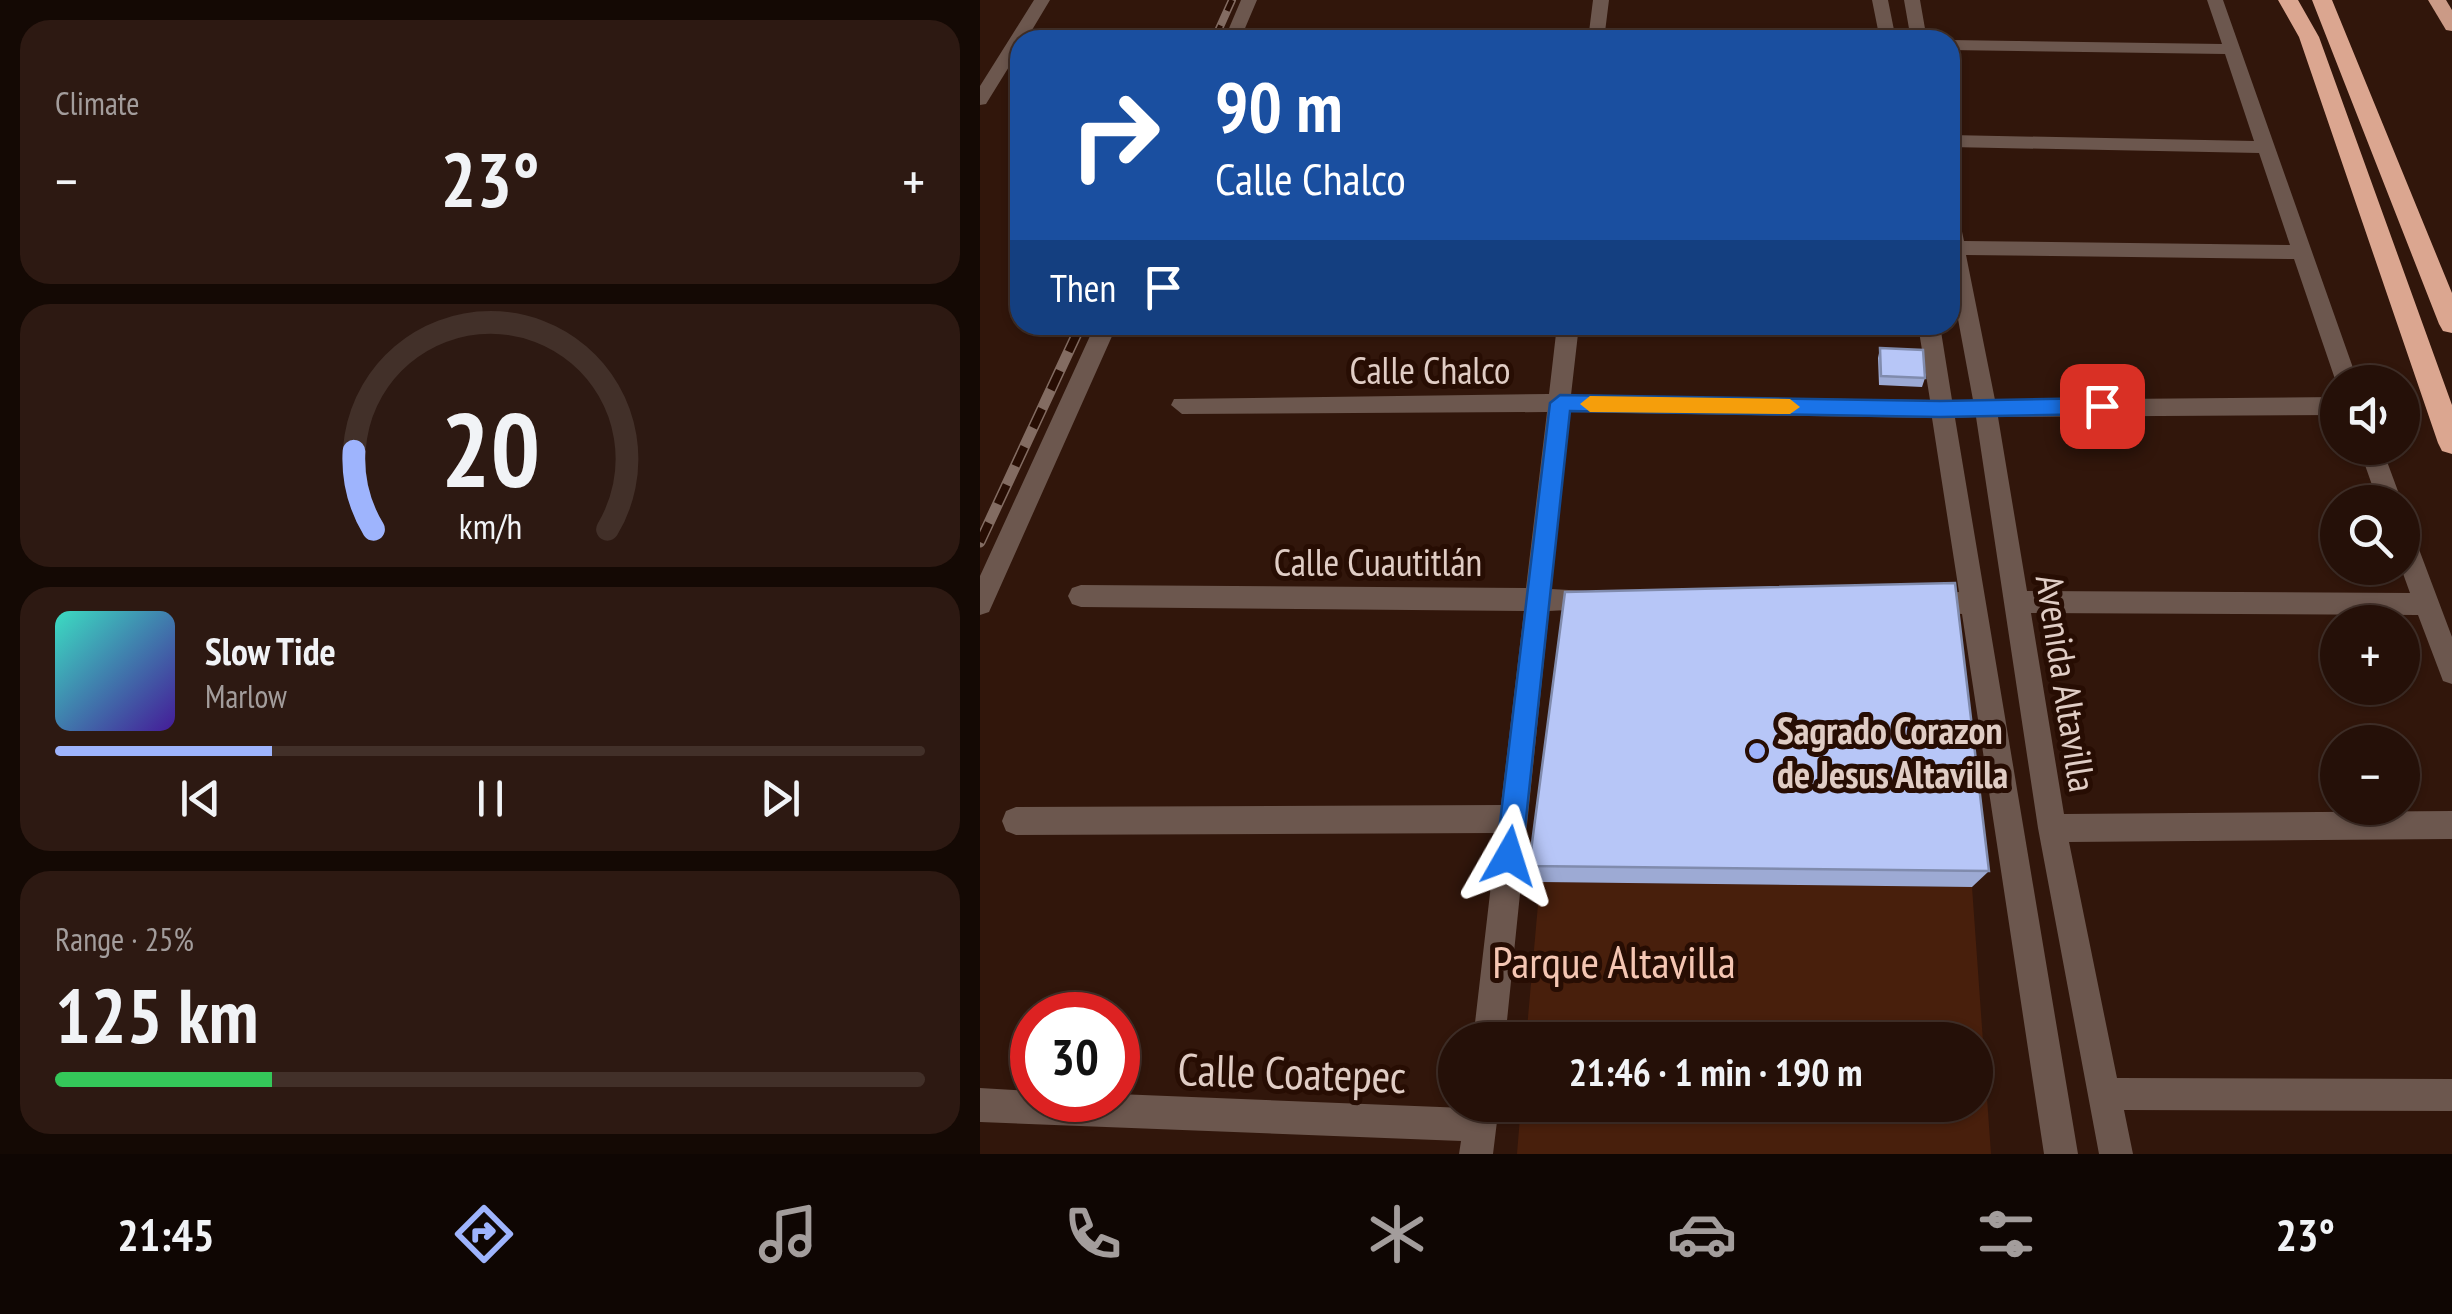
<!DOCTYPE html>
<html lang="en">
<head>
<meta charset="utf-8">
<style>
  :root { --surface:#251008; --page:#2d1912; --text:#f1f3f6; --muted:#a39d9c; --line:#423029; --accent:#9eb4fd }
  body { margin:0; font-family:"PT Sans Narrow",sans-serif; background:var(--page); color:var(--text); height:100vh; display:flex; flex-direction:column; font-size:38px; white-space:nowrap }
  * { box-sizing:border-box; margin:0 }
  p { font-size:32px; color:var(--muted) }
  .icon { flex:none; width:55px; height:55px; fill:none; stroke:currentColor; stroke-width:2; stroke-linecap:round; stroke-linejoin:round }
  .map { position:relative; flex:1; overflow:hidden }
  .details { display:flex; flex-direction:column; gap:20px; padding:20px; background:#140904; width:980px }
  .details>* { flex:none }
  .top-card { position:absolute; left:30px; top:30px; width:950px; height:305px; border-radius:30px; box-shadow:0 2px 8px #0004,0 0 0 2px var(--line); background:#1a4fa0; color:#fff; overflow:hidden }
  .controls { position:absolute; left:1340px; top:365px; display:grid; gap:20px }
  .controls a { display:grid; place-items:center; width:100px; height:100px; border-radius:50%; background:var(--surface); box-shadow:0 2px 8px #0004,0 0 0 2px var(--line); font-size:50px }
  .speed { position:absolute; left:30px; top:992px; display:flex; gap:20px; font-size:50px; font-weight:700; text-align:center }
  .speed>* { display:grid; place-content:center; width:130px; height:130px; border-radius:50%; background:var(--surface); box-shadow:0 2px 8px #0004,0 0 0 2px var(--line); line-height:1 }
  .speed .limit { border:15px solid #d22; background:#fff; color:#111 }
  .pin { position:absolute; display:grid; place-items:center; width:85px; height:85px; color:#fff; margin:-42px; border-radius:20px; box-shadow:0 5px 15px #0006 }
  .me { position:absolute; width:110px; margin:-55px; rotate:6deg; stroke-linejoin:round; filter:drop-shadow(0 0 8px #0008) }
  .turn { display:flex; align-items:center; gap:35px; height:210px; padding:0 40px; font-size:45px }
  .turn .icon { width:130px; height:130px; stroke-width:2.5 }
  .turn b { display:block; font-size:70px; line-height:85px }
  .then { display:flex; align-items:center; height:95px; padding:0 40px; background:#0003; gap:20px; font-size:38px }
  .big { font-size:75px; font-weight:600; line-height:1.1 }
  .details .widget { flex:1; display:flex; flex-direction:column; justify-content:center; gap:15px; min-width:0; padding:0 35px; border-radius:30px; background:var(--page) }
  .details .dial { align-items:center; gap:0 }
  .dial svg { height:260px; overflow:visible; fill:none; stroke:var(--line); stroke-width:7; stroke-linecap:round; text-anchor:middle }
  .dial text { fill:var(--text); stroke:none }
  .song { display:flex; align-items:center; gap:30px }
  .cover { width:120px; height:120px; border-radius:15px; background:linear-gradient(135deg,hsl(170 70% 55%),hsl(260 70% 35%)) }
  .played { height:10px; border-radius:5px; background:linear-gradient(90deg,var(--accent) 25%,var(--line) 25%) }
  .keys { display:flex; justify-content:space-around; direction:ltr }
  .heat { display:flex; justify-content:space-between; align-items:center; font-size:55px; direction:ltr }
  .charge { height:15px; border-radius:8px; background:linear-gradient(90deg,#34c759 25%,var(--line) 0) }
  .trip { position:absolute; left:458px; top:1022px; width:555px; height:100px; border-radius:50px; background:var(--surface); box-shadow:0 2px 8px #0004,0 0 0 2px var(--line); font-weight:600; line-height:100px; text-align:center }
  .menu { display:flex; height:160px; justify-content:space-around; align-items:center; background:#0f0603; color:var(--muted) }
  .menu .icon { width:70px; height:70px }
  .menu .on { color:var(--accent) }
  .menu b { font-size:45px; color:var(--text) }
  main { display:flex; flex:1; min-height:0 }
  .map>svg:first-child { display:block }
  .green { fill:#481f0c }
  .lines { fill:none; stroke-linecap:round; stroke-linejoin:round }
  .minor { fill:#6c574e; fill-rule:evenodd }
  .trunk { fill:#cb9a86; fill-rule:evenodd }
  .motorway { fill:#dba690; fill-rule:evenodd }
  .rail-far1-casing { stroke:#836c62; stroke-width:8 }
  .rail-casing { stroke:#836c62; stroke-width:11 }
  .rail-far1 { stroke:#270d03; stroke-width:5; stroke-dasharray:16; stroke-linecap:butt }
  .rail { stroke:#270d03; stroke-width:8; stroke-dasharray:21; stroke-linecap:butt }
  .wall { fill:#9daad4 }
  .building { fill:#b7c6f7; stroke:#808bad; stroke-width:2.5 }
  .route { fill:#1a73e8; stroke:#114b97; stroke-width:2.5 }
  .slow { fill:#f59e0b }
  .poi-dot { fill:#9eb4fd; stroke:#270d03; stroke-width:4 }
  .labels { text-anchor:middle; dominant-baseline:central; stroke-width:10; stroke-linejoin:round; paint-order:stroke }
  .street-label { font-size:38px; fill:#e0cdc5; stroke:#270d03 }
  .poi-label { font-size:38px; font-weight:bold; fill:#e0cdc5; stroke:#270d03; text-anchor:start }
  .near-park-label { font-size:45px; fill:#f5c6b3; stroke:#270d03 }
  .near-street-label { font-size:45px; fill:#e0cdc5; stroke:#270d03 }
</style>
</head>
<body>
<main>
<section class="details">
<div class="widget"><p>Climate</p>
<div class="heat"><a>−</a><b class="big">23°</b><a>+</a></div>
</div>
<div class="widget dial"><svg viewBox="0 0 100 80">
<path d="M14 69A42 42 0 1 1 86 69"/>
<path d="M14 69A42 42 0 0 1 8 45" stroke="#9eb4fd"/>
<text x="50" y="56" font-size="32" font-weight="700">20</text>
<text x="50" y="72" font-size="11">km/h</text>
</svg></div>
<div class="widget">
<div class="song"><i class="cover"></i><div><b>Slow Tide</b><p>Marlow</p></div></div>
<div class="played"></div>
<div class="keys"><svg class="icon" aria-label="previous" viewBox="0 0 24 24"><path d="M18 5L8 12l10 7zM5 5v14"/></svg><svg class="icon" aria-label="pause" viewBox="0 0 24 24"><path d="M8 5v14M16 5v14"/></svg><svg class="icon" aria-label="next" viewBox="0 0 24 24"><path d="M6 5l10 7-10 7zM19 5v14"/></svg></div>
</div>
<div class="widget"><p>Range · 25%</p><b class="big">125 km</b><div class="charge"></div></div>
</section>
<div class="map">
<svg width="1472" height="1154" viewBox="0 0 1472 1154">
  <rect width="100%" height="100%" fill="#31160b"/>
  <path class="green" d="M560 882 992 887 1011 1154H537L541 1105H995V1040H546Z"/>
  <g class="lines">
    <path class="minor" d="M54 0H70L46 40H40V49L6 104 0 105V86Z
      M261 0H277L260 40H244Z
      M613 0H629L624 40H608Z
      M892 0H908L916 40H900Z
      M924 0H940L947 40H931Z
      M1227 0H1243L1378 382H1356L1314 259 986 255 1015 400 1358 397V415L1018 417 1047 591 1430 593 1421 568 1422 526 1431 529 1434 536 1472 637V684L1463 681 1438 615 1051 613 1084 814 1472 811V839L1089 842 1137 1078 1472 1079V1111L1144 1110 1153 1154H1119L1058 828 996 417 975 418 1098 1154H1064L982 614 937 611 933 603 937 595 979 592 952 418 590 412 571 589 625 592 629 600 625 608 569 611 525 1040H493L517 833 36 835 26 831 22 821 26 811 36 807 521 805 544 611 101 607 92 604 88 596 92 588 101 585 546 588 567 412 202 414 191 405 194 399 569 394 577 325H599L591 395 950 400 938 325H960L972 400H993L970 276V215L980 222 984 241 1310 245 1279 153 970 147V135L1274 141 1245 54 970 50V40L1242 44Z
      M321 31 559 35 567 40H315V32Z
      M115 325H137L9 612 0 615V576Z
      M1379 448H1402L1422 502H1398Z
      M0 1088 52 1091V1100H138V1094L485 1108 519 1105 513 1154H479L481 1141 0 1122Z"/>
    <path class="trunk" d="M1448 0H1466L1472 10V31L1466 30Z"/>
    <path class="motorway" d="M1298 0H1318L1339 37 1472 405V454L1462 451 1458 443 1319 37Z
      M1332 0H1352L1472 293V333L1463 331 1459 324Z"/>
    <defs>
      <path id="rail-far1" d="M234 40 252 0"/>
      <path id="rail" d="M0 542 101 325"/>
    </defs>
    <use href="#rail-far1" class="rail-far1-casing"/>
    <use href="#rail" class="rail-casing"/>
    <use href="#rail-far1" class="rail-far1"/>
    <use href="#rail" class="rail"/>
  </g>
  <path class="wall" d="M900 348 945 378 942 387 899 385 898 358Z
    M549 866 1009 871 992 887 560 882Z"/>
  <path class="building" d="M900 348 943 350 945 378 901 376Z
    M975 583 1009 871 549 866 585 592Z"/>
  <path class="route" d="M580 395 960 401 1122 398 1133 406 1122 414 960 417 590 411 542 856 538 865 529 869 520 865 516 856 570 403Z"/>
  <path class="slow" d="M610 396 810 399 820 407 810 414 610 412 600 404Z"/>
  <circle class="poi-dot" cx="777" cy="751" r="10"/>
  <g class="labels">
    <g class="street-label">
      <text x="450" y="369">Calle Chalco</text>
      <text x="398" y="561">Calle Cuautitlán</text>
      <text transform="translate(1087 683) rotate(81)">Avenida Altavilla</text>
    </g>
    <g class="poi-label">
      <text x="797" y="729">Sagrado Corazon<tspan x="797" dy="44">de Jesus Altavilla</tspan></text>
    </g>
    <g class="near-park-label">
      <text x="634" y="961">Parque Altavilla</text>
    </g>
    <g class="near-street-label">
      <text transform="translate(312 1072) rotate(2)">Calle Coatepec</text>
    </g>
  </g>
</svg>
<div class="controls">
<a><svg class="icon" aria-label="sound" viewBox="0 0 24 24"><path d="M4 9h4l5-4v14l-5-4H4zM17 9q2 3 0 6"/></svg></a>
<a><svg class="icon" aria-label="search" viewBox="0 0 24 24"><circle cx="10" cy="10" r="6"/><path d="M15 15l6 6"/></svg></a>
<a>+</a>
<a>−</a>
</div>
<div class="speed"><div class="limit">30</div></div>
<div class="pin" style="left:1122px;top:406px;background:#d93025"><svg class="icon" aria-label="arrive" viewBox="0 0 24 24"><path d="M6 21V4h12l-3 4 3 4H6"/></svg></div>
<svg class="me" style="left:529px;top:856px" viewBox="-20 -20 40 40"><path d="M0-17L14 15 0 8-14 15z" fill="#1a73e8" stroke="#fff" stroke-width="4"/></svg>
<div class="trip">21:46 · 1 min · 190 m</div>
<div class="top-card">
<div class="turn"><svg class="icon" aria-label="right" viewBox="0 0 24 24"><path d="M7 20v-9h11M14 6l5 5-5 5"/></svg><div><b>90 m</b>Calle Chalco</div></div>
<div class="then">Then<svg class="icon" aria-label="arrive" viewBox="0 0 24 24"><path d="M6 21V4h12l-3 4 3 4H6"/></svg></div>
</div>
</div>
</main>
<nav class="menu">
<b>21:45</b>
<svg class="icon on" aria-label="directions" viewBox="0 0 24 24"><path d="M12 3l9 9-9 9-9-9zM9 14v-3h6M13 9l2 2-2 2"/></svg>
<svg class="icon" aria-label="music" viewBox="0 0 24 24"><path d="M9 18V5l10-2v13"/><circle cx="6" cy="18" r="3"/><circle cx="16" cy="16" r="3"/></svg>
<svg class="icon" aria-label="phone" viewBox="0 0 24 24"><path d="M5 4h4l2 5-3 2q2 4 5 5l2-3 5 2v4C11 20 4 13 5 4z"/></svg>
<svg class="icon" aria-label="climate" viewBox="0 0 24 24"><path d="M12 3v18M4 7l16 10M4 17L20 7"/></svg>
<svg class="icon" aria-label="car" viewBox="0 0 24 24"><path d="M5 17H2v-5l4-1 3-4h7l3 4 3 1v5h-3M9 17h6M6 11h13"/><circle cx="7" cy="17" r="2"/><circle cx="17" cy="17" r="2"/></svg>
<svg class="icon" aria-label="filters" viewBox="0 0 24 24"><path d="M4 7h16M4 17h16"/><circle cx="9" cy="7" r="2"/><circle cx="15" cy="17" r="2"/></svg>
<b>23°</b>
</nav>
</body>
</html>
